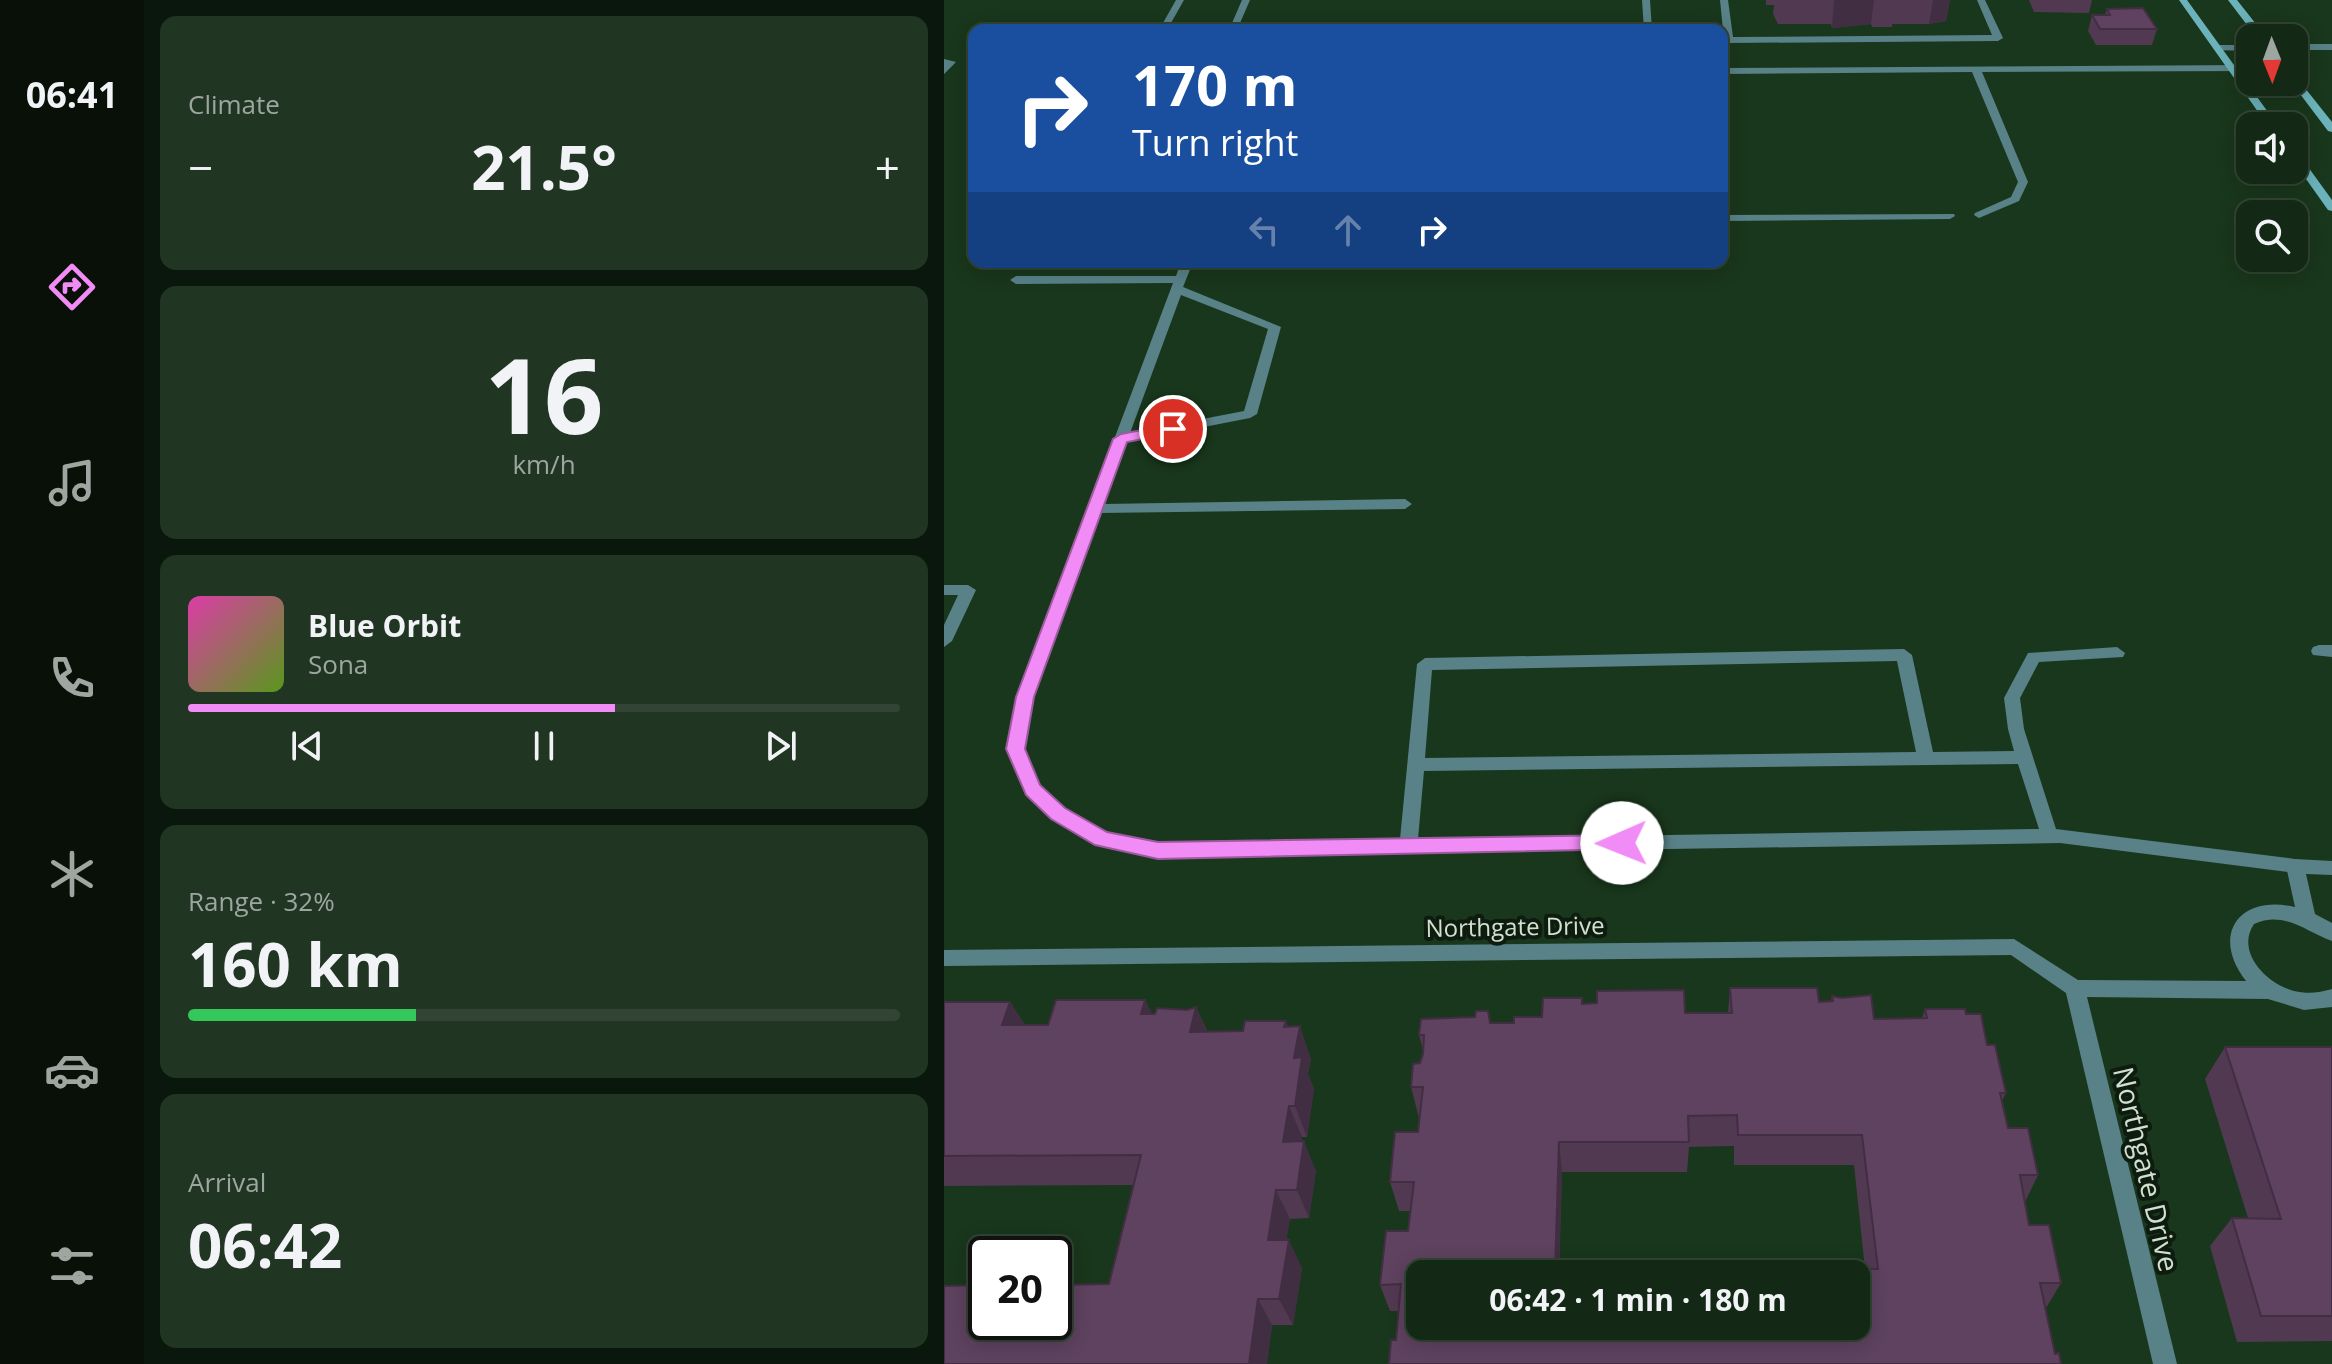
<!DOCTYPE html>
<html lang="en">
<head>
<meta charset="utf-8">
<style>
  :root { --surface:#132915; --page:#203522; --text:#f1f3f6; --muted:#9da6a0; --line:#324534; --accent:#f18bf5 }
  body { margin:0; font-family:"Open Sans",sans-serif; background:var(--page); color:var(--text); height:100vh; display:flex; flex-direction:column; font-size:30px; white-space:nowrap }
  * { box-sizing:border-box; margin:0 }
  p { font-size:26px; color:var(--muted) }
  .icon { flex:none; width:44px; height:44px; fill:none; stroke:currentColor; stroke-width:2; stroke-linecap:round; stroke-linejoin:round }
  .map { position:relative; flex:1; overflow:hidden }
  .sheet { display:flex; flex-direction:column; gap:16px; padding:16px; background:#0a170c; width:800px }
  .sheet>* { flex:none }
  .top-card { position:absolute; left:24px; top:24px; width:760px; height:244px; border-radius:16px; box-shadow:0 4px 20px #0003,0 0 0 2px var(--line); background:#1a4fa0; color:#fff; overflow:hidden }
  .needle { width:52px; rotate:179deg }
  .fabs { position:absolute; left:1292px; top:24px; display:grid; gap:16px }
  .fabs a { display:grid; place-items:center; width:72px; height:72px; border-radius:16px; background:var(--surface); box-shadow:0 4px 20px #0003,0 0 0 2px var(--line); font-size:40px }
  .speed { position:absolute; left:24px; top:1236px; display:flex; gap:16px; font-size:40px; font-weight:700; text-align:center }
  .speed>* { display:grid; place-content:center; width:104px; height:104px; border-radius:50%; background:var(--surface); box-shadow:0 4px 20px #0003,0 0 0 2px var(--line); line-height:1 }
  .speed .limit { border:4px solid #111; border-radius:12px; background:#fff; color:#111 }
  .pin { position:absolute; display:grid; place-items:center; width:68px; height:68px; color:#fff; margin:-34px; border:4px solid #fff; border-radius:50%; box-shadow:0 2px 8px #0007 }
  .me { position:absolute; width:88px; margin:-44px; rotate:269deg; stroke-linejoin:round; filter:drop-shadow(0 0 6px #0008) }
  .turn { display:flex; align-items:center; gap:28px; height:168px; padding:0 32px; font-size:36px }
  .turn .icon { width:104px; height:104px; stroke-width:2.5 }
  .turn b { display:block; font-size:56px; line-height:68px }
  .lanes { display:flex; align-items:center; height:76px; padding:0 32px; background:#0003; justify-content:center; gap:40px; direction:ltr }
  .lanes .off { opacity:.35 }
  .big { font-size:60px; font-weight:700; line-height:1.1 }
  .sheet .card { flex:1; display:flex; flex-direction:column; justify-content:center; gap:12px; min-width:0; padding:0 28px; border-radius:16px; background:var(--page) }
  .sheet .dial { align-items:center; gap:0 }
  .dial b { font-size:104px; line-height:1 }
  .song { display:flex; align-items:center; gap:24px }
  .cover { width:96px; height:96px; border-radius:12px; background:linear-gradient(135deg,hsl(320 70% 55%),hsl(90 70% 35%)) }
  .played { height:8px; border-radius:4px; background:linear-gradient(90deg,var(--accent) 60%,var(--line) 60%) }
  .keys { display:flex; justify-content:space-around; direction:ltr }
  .heat { display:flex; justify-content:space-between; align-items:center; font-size:44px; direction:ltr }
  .charge { height:12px; border-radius:6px; background:linear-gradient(90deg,#34c759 32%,var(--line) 0) }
  .trip { position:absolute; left:462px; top:1260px; width:464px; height:80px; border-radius:16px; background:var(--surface); box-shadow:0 4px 20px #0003,0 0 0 2px var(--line); font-weight:700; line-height:80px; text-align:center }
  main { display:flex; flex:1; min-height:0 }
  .tab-bar { display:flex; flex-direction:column; width:144px; justify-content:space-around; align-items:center; background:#081008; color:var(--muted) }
  .tab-bar .icon { width:56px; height:56px }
  .tab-bar .on { color:var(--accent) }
  .tab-bar b { font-size:36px; color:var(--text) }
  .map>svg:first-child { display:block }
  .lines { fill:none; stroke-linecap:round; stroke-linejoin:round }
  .lane { fill:#588288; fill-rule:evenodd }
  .street { fill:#588288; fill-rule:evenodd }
  .secondary { fill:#6bb2ba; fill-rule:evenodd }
  .wall { fill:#513952; fill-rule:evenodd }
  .shaded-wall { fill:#422e42 }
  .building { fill:#5e425f; stroke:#422e42; stroke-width:2; fill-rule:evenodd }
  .route { fill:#f18bf5; stroke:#9d5a9f; stroke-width:2 }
  .labels { text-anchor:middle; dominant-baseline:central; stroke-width:8; stroke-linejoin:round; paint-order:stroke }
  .street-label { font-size:24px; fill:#d0e1d0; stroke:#0e1b0f }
  .near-street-label { font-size:28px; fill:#d0e1d0; stroke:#0e1b0f }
</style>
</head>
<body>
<main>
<nav class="tab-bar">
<b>06:41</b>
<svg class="icon on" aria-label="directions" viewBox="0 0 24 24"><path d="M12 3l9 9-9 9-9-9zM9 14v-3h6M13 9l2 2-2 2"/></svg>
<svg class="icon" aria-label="music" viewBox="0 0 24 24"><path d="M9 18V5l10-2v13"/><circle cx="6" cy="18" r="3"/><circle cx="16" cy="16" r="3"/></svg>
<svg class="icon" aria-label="phone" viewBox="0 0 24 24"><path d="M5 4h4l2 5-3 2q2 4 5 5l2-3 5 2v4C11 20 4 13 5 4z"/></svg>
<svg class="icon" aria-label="climate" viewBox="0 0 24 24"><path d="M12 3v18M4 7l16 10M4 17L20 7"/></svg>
<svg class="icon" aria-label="car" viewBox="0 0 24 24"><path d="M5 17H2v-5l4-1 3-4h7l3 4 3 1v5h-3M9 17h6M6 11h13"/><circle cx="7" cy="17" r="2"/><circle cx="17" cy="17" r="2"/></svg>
<svg class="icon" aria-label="filters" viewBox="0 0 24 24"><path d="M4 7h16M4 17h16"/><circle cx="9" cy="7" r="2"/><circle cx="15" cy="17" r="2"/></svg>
</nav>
<section class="sheet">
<div class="card"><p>Climate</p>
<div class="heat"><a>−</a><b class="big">21.5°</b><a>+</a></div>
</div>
<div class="card dial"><b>16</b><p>km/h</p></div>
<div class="card">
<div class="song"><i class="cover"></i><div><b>Blue Orbit</b><p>Sona</p></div></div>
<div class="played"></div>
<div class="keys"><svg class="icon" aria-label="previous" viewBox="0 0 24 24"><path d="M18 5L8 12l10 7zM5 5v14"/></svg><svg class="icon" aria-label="pause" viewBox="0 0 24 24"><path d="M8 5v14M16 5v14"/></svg><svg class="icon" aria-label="next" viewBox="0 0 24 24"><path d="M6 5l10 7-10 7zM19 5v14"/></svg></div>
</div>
<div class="card"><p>Range · 32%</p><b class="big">160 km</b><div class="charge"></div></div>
<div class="card"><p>Arrival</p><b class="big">06:42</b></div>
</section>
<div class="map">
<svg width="1388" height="1364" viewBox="0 0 1388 1364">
  <rect width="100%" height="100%" fill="#19371c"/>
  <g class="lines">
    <path class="lane" d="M232 0H240L223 30H215Z
      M298 0H306L293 30H285Z
      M698 0H706L708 30H700Z
      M776 0H784L789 37 1048 35 1033 0H1041L1059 38 1054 41 785 43 780 40Z
      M1350 44H1388V50H1350Z
      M1273 45H1306V51L1270 50V46Z
      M0 59 12 62 0 74Z
      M1306 65V71L1038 72 1084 182 1075 201 1035 218 1030 215 1031 213 1067 197 1074 182 1028 72 778 74V68Z
      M1010 214 1011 216 1006 219 778 221V215Z
      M237 262H249L239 287 337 327 313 414 306 418 183 442 160 504 461 499 468 504 461 509 156 513 89 697 80 749 95 785 120 808 163 833 214 843 456 839 473 664 481 658 960 649 968 655 989 752 1070 751 1064 729 1060 698 1084 653 1173 647 1181 653 1179 657 1095 662 1076 698 1080 729 1112 829 1351 859 1357 861 1360 866 1357 871 1351 873 1116 843 214 857 153 844 108 818 82 794 64 749 73 697 229 283 72 284 66 280 72 276H232ZM237 295 324 329 300 411 186 433ZM953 661 972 752 481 758 488 670ZM1074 764 1095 829 474 839 480 771Z
      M0 585H24L32 590 8 641 0 647V625L14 595H0Z
      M1375 645H1388V657L1369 655 1367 651 1369 647Z"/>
    <path class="street" d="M1351 859 1388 861V875L1362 874 1371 914 1388 923V941C1362 932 1340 910 1310 924 1291 952 1323 984 1350 991 1363 994 1375 993 1388 989V1007L1360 1010 1324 999 1143 997 1233 1364H1209L1122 993 1067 955 0 966V950L1070 939 1134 980 1302 981C1266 935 1295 894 1351 907L1342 866 1345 861Z"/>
    <path class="secondary" d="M1235 0H1243L1334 126H1324Z
      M1284 0H1293L1323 38H1313Z
      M1350 77 1353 78 1388 122V132L1384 131 1347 82H1350Z
      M1350 152 1354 153 1388 200V211L1384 210 1350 162Z"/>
  </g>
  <path class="wall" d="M822 0H1006L1002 21 985 24H948V27H928L927 24 888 28 887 24H834L829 14 830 5H822Z
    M1085 0H1148L1145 13 1090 12Z
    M1163 9 1213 29 1208 45H1152L1144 31 1148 15H1161Z
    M786 988 875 1002 887 1001 888 996 930 1019 978 1018 981 1009 1022 1014 1043 1045 1062 1093 1058 1101 1064 1128 1094 1175 1081 1202 1085 1225 1117 1283 1102 1308 452 1340 455 1311H446L436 1285 464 1231 466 1211H455L446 1182 474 1132 476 1118H475L467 1087 476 1063 479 1050 475 1035 546 1023H570L598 1017 638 1004 741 1013H784ZM790 1146V1165H910L921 1269 615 1272 618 1172H743L745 1147Z
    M201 1000 208 1014 243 1010 252 1007 263 1031H299L344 1027 367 1059 364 1074 370 1089 363 1137H358L357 1142 372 1171 365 1218 346 1219 342 1240 358 1268 349 1325H328L323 1364H0L165 1284 190 1185 0 1186V1002H66L81 1025H104Z
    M1281 1047H1388V1341L1293 1342 1266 1246 1288 1218H1304L1261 1079Z"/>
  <path class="shaded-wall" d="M890 0H930L927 24 888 28Z
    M989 0H1006L1002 21 985 24Z
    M201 1000 217 1032 197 1014Z
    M66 1002 87 1034 58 1025Z
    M252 1007 266 1040 246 1032Z
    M342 1021 352 1048 356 1026 367 1059 364 1074 370 1089 363 1137 351 1106 340 1027Z
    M345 1106 358 1137 352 1172 339 1142Z
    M360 1141 372 1171 365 1218 353 1190Z
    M615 1142 618 1172 615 1274H611Z
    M332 1190 346 1219 338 1268 324 1240Z
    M345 1240 358 1268 349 1325 335 1299Z
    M314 1299 328 1325 323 1364H305Z"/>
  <path class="building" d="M1199 8 1213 29H1156L1148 15H1166L1163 9Z
    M786 988H873L875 1002 889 1001 888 996 898 998 927 995 930 1019 983 1018 981 1009H1021L1022 1014H1037L1043 1045H1051L1062 1093H1056L1064 1128H1084L1094 1175H1076L1085 1225H1105L1117 1283H1096L1111 1354 1115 1353 1117 1364H445L447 1340H452L457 1284 436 1285 442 1231H464L470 1182H446L451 1132H474L479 1087H467L469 1064 476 1063 479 1054 480 1035H475L477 1019 531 1017 532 1011H544L546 1023H570V1017H598L599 998H638V1004L653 1003V991L740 990 741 1013H788ZM793 1115 794 1135H918L934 1269 611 1272 615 1142H745L744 1116ZM476 1274H912V1326H476Z
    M112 1000H201L197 1014H211L213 1008 243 1010 252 1007 246 1032 299 1031 301 1021H342L340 1027 356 1026 350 1058 358 1057 351 1106H345L339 1142 360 1141 353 1190H332L324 1240H345L335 1299H314L305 1364H0V1286L42 1285V1322H110V1285L165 1284 197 1155 0 1156V1002H66L58 1025H104Z
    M1281 1047H1388V1316H1317L1288 1218 1337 1219Z"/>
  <path class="route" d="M229 424 236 429 234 432 183 442 90 697 81 749 96 785 121 808 163 832 214 842 678 835 685 837 688 843 685 849 214 859 151 845 107 819 82 795 62 749 72 697 169 439 177 434Z"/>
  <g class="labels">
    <g class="street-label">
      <text transform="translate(571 926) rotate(-1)">Northgate Drive</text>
    </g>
    <g class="near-street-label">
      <text transform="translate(1203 1169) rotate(77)">Northgate Drive</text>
    </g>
  </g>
</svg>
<div class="fabs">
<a><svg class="needle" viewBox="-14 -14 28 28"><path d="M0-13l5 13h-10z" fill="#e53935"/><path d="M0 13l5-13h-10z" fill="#9da6a0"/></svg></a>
<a><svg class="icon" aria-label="sound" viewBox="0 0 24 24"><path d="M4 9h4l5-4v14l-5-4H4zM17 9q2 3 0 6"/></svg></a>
<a><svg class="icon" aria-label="search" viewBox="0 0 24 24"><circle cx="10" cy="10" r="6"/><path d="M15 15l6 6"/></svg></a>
</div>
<div class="speed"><div class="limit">20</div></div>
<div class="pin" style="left:229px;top:429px;background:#d93025"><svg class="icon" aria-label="arrive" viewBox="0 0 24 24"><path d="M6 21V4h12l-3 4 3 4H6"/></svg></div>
<svg class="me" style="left:678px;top:843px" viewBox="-20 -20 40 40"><circle r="19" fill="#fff"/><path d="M0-13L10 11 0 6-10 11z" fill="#f18bf5"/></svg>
<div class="trip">06:42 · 1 min · 180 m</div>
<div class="top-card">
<div class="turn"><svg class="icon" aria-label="right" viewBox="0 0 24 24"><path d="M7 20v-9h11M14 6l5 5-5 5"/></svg><div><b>170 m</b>Turn right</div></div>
<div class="lanes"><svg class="icon off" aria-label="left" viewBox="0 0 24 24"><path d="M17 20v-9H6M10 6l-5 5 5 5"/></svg><svg class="icon off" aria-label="ahead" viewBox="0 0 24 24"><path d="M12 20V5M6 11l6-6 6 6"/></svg><svg class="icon" aria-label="right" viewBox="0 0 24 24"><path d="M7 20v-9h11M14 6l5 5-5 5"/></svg></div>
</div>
</div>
</main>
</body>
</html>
